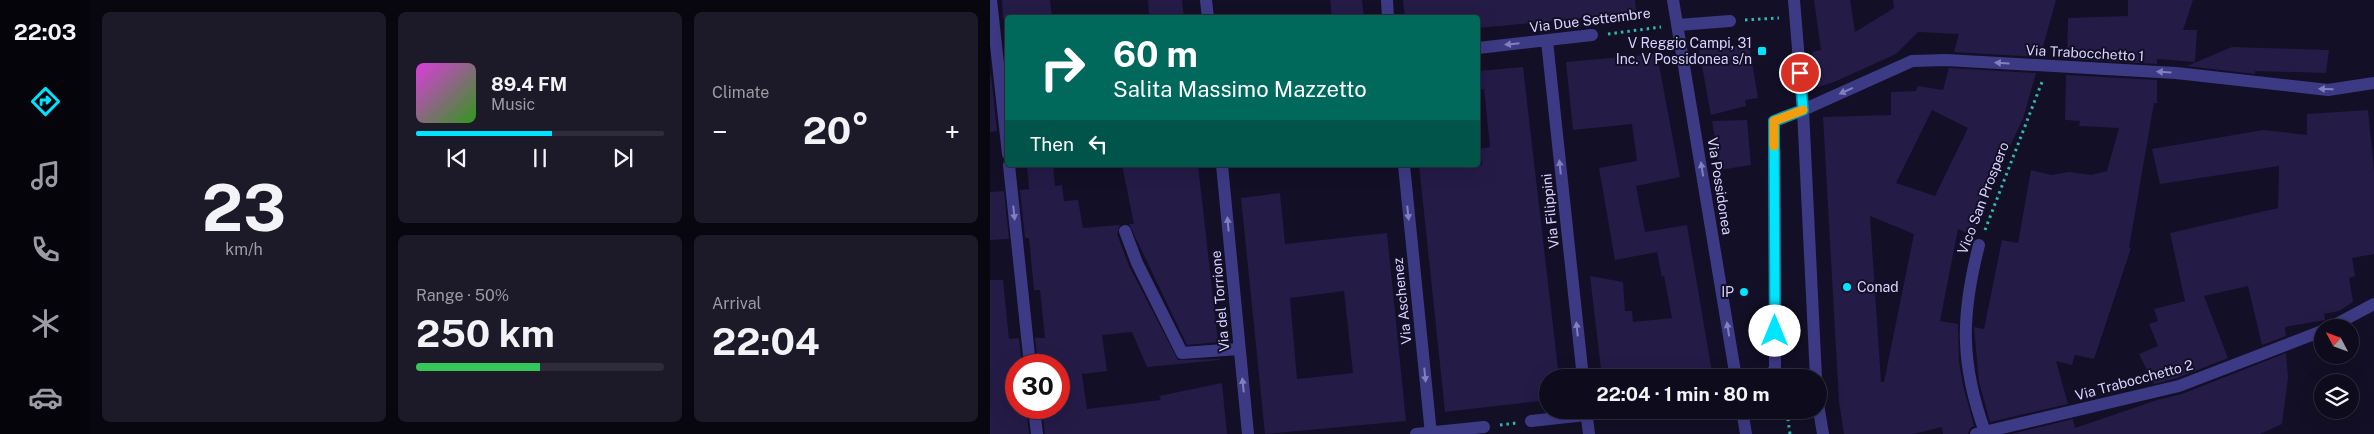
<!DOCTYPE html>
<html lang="en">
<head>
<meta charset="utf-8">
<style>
  :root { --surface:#0e0b1c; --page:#1c1929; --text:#f1f3f6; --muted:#9b9ba3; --line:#2e2b3b; --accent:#00e5ff }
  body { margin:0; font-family:"Public Sans",sans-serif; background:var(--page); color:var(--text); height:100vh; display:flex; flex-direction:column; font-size:19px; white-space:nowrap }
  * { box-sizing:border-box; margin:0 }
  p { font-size:16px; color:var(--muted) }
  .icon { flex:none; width:28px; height:28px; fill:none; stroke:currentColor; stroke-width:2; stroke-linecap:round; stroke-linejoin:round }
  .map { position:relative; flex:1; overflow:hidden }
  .panel { display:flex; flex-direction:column; gap:12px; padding:12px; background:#08060f; width:900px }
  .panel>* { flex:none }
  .guide { position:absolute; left:15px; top:15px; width:475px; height:152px; border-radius:5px; box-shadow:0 5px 20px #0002,0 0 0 1px var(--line); background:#00695c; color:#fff; overflow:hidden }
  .needle { width:32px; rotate:311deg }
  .buttons { position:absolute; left:1324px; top:319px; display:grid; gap:10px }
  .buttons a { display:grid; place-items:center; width:45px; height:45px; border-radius:50%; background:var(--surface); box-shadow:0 5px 20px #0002,0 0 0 1px var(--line); font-size:25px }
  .speed { position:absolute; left:15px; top:354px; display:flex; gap:10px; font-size:25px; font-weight:700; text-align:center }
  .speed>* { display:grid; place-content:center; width:65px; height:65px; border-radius:50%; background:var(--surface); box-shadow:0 5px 20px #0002,0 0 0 1px var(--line); line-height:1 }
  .speed .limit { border:8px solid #d22; background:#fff; color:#111 }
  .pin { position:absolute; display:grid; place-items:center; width:42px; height:42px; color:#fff; margin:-21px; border:2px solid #fff; border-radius:50%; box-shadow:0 1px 5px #0007 }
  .me { position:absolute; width:55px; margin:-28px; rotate:0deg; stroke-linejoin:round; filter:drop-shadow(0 0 4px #0008) }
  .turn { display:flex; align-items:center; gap:18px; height:105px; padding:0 25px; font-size:22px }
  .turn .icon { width:65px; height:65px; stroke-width:2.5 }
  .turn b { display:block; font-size:35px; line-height:42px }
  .then { display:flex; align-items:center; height:48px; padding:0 25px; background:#0003; gap:10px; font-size:19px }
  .big { font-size:38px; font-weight:700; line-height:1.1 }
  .panel .tile { flex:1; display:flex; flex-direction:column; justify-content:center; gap:8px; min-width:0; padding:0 18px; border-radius:8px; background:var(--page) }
  .panel .dial { align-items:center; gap:0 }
  .dial b { font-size:65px; line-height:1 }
  .song { display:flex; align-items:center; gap:15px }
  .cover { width:60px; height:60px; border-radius:8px; background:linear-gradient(135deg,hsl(300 70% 55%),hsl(110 70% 35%)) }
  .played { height:5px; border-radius:2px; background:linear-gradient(90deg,var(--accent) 55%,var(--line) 55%) }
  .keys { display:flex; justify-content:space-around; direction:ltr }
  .heat { display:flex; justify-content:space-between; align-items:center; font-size:28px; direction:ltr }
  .charge { height:8px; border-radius:4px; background:linear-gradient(90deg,#34c759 50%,var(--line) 0) }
  .panel .tiles { flex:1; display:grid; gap:12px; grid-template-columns:repeat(3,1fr) }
  .tile:first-child { grid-row:span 2 }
  .trip { position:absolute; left:549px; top:369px; width:288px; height:50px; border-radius:25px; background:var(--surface); box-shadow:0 5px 20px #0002,0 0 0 1px var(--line); font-weight:700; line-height:50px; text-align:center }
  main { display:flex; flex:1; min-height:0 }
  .tabs { display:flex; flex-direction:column; width:90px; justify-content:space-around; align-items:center; background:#06040b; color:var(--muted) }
  .tabs .icon { width:35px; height:35px }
  .tabs .active { color:var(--accent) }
  .tabs b { font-size:22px; color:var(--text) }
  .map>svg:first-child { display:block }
  .building { fill:#241b47; fill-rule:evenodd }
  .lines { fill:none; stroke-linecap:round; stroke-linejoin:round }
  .path { stroke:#2fb8b0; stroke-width:3; stroke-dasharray:2.5 4; stroke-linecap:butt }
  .minor { stroke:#3d3a85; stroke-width:12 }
  .oneway { fill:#837fbc }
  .route-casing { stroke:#0095a6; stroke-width:12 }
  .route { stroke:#00e5ff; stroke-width:9 }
  .slow { stroke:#f59e0b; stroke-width:9 }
  .poi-dot { fill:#00e5ff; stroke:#130f26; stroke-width:2 }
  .labels { text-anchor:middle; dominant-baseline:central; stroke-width:4; stroke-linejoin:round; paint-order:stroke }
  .street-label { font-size:14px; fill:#d9d4ff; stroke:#130f26 }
  .poi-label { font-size:14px; fill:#d9d4ff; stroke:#130f26; text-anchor:end }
</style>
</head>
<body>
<main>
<nav class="tabs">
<b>22:03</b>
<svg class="icon active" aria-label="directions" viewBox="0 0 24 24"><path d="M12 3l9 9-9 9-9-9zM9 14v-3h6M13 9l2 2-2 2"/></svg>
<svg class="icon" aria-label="music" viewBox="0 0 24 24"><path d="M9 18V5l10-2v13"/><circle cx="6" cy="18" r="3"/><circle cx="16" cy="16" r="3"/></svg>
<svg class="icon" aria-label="phone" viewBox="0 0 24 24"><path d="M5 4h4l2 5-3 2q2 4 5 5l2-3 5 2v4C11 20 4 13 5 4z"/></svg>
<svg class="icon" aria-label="climate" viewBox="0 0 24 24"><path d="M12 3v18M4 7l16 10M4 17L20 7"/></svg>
<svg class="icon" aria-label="car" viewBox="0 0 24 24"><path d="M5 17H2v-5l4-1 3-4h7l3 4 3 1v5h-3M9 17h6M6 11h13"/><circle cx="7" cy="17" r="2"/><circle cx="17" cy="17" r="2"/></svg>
</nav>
<section class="panel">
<div class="tiles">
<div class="tile dial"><b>23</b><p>km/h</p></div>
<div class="tile">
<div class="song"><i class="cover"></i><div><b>89.4 FM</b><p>Music</p></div></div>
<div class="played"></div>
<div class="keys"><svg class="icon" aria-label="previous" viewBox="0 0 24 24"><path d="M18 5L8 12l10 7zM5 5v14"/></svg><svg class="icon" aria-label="pause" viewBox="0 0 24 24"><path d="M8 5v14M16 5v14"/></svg><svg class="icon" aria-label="next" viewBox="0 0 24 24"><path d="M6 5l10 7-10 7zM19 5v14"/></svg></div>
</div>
<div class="tile"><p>Climate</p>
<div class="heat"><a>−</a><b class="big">20°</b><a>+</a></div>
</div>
<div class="tile"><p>Range · 50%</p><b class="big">250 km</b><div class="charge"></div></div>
<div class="tile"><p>Arrival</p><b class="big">22:04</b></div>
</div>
</section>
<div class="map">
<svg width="1384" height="434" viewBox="0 0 1384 434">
  <rect width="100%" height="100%" fill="#130f26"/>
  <path class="building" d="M12 0H60L62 18H13Z
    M158 0H192L194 18H159Z
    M340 0H372L374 18H342Z
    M413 0H645L646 13 488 28V18H415Z
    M824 0H860L865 32 904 8 903 0H1066L1050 57 964 52 969 34 928 32 906 54 844 82 828 87 822 52 831 50Z
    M1138 0H1203L1193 30H1207L1205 62 1167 59V64L1077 59 1078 18 1138 16Z
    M759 44 768 98 755 100 756 106 721 115 709 50Z
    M1242 47 1339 50 1336 73 1265 71V74L1197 66Z
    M667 54 690 177 646 186 655 232 697 225 723 378H612L600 276 633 282 635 311H642L643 322 682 318 674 276 672 277 667 252 625 260 609 168 647 161 642 124 583 130 576 62Z
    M533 67 569 378H558V400L455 412 429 165H492L490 149 500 147 494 89 488 90V71Z
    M959 68 1046 73 1033 119 1019 148 1013 145 986 210 992 213 983 235 968 229 950 321 968 324 969 362 973 385 984 426 980 428 978 434H953L952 427 923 434H854L849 402 833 117 901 115V92L926 91 928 86 953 90ZM942 110 978 128 945 196 906 183ZM880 216 924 234 894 382H891Z
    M0 75H1L7 131 0 132Z
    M1076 75 1167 80V103H1164L1140 242 1139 248H1141L1104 359 1085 355 1082 365 1066 361 1078 404 1000 422 989 382 984 327 994 329 1012 240 1028 243 1041 170 1061 175 1079 172 1101 175 1117 171 1129 128 1089 126 1090 121 1075 120Z
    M1378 110 1384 170V254L1362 258 1365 276 1359 278 1363 302 1349 311 1334 314 1335 320 1295 327 1296 336 1272 345 1258 286 1214 296 1238 358 1187 378 1164 384 1149 354 1168 346 1159 324 1168 321 1164 309 1195 301 1180 233 1288 208 1289 166 1170 184 1162 149 1273 130 1317 135V114Z
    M757 120 761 165 730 170 722 121Z
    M37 165H63L65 186 72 185 74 201 88 200 93 228 130 225 127 234 139 266 188 360 230 359V360L157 367 142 332 112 335 117 371 92 374 97 409 171 400 169 396 232 383 237 434H55L52 408H69V365H48L45 338H55L50 290H44L39 238H35L30 190 39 189Z
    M132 165H208L228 342 197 345 139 224H144Z
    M14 191 19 239 0 240V192Z
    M290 193 295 244 397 233 416 421 275 434 251 198ZM354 291 363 373 307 379 300 298Z
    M0 280H13L19 339 29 338 32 365H21L24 408H36L39 434H0Z
    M1296 353 1298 378 1292 424 1270 434H1021L1083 419 1085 428 1167 400 1192 394Z"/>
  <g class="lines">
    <path class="path" d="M755 20 789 18
      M618 34 671 27
      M995 230 1052 82
      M613 413 635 410
      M510 425 526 423
      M800 434 798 420 811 410"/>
    <path class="minor" d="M1 0 18 154
      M216 0 218 18
      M397 0 398 18
      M683 0 746 378
      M804 0 813 110 826 378
      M688 25 740 21
      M557 41 593 378
      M488 48 602 35
      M19 165 40 365
      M232 165 258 434
      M414 165 441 434
      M135 231 147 263 192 353 249 349
      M989 245C971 315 970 363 995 432
      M1339 328 1384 304
      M777 378 785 369 784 121 813 110 922 61 956 60 1186 73 1338 90 1384 83
      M828 404 833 434
      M44 408 47 434
      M596 410 599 434
      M752 410 756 434
      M541 421 596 415
      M426 434 494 427
      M986 434 1189 386 1332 331"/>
  </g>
  <defs><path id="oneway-solid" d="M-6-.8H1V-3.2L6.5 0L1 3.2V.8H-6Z" transform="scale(1.25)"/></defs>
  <g class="oneway">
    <use href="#oneway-solid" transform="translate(522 44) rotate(174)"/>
    <use href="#oneway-solid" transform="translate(1012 63) rotate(-177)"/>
    <use href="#oneway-solid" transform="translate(1174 72) rotate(-177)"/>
    <use href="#oneway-solid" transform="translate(1336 89) rotate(-179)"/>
    <use href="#oneway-solid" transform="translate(856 91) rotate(156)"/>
    <use href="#oneway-solid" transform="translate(570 167) rotate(-96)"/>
    <use href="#oneway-solid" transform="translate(712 169) rotate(-99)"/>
    <use href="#oneway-solid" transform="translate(24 213) rotate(84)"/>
    <use href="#oneway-solid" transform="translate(418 213) rotate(84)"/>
    <use href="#oneway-solid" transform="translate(238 224) rotate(-95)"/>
    <use href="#oneway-solid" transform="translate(587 329) rotate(-96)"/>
    <use href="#oneway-solid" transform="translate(738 329) rotate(-99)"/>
    <use href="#oneway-solid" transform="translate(435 375) rotate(84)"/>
    <use href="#oneway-solid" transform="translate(253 385) rotate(-96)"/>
  </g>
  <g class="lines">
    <defs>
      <path id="route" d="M785 331 784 121 813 110 810 73"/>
    </defs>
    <use href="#route" class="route-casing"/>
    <use href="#route" class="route"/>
    <path class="slow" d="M784 146V121L813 110"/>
  </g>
  <g class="poi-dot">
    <rect x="767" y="46" width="10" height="10" rx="2.5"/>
    <circle cx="857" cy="287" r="5"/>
    <circle cx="754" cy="292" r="5"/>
  </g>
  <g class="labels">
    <g class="street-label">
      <text transform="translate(600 20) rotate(-7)">Via Due Settembre</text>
      <text transform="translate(1095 53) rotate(3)">Via Trabocchetto 1</text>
      <text transform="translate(730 186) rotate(81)">Via Possidonea</text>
      <text transform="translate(993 198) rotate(-69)">Vico San Prospero</text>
      <text transform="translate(560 211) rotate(-96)">Via Filippini</text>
      <text transform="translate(230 301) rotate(-95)">Via del Torrione</text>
      <text transform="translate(412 301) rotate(-96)">Via Aschenez</text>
      <text transform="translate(1144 380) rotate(-15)">Via Trabocchetto 2</text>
    </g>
    <g class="poi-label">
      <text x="762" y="43">V Reggio Campi, 31<tspan x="762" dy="16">Inc. V Possidonea s/n</tspan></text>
      <text x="867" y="287" text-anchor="start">Conad</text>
      <text x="744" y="292">IP</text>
    </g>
  </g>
</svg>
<div class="buttons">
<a><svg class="needle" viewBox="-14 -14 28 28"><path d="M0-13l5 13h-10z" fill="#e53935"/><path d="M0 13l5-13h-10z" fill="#9b9ba3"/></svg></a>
<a><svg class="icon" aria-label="layers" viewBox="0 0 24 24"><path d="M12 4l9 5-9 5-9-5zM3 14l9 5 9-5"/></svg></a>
</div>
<div class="speed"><div class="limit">30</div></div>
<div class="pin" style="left:810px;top:73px;background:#d93025"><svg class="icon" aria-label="arrive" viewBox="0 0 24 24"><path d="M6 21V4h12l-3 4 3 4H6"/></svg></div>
<svg class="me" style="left:785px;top:331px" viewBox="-20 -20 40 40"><circle r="19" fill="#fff"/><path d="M0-13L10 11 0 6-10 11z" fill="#00e5ff"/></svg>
<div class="trip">22:04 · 1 min · 80 m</div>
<div class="guide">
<div class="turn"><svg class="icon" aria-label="right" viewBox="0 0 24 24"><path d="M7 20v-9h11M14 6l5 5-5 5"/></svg><div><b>60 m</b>Salita Massimo Mazzetto</div></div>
<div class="then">Then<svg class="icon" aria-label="left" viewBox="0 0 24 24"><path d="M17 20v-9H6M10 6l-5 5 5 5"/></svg></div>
</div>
</div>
</main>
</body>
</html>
